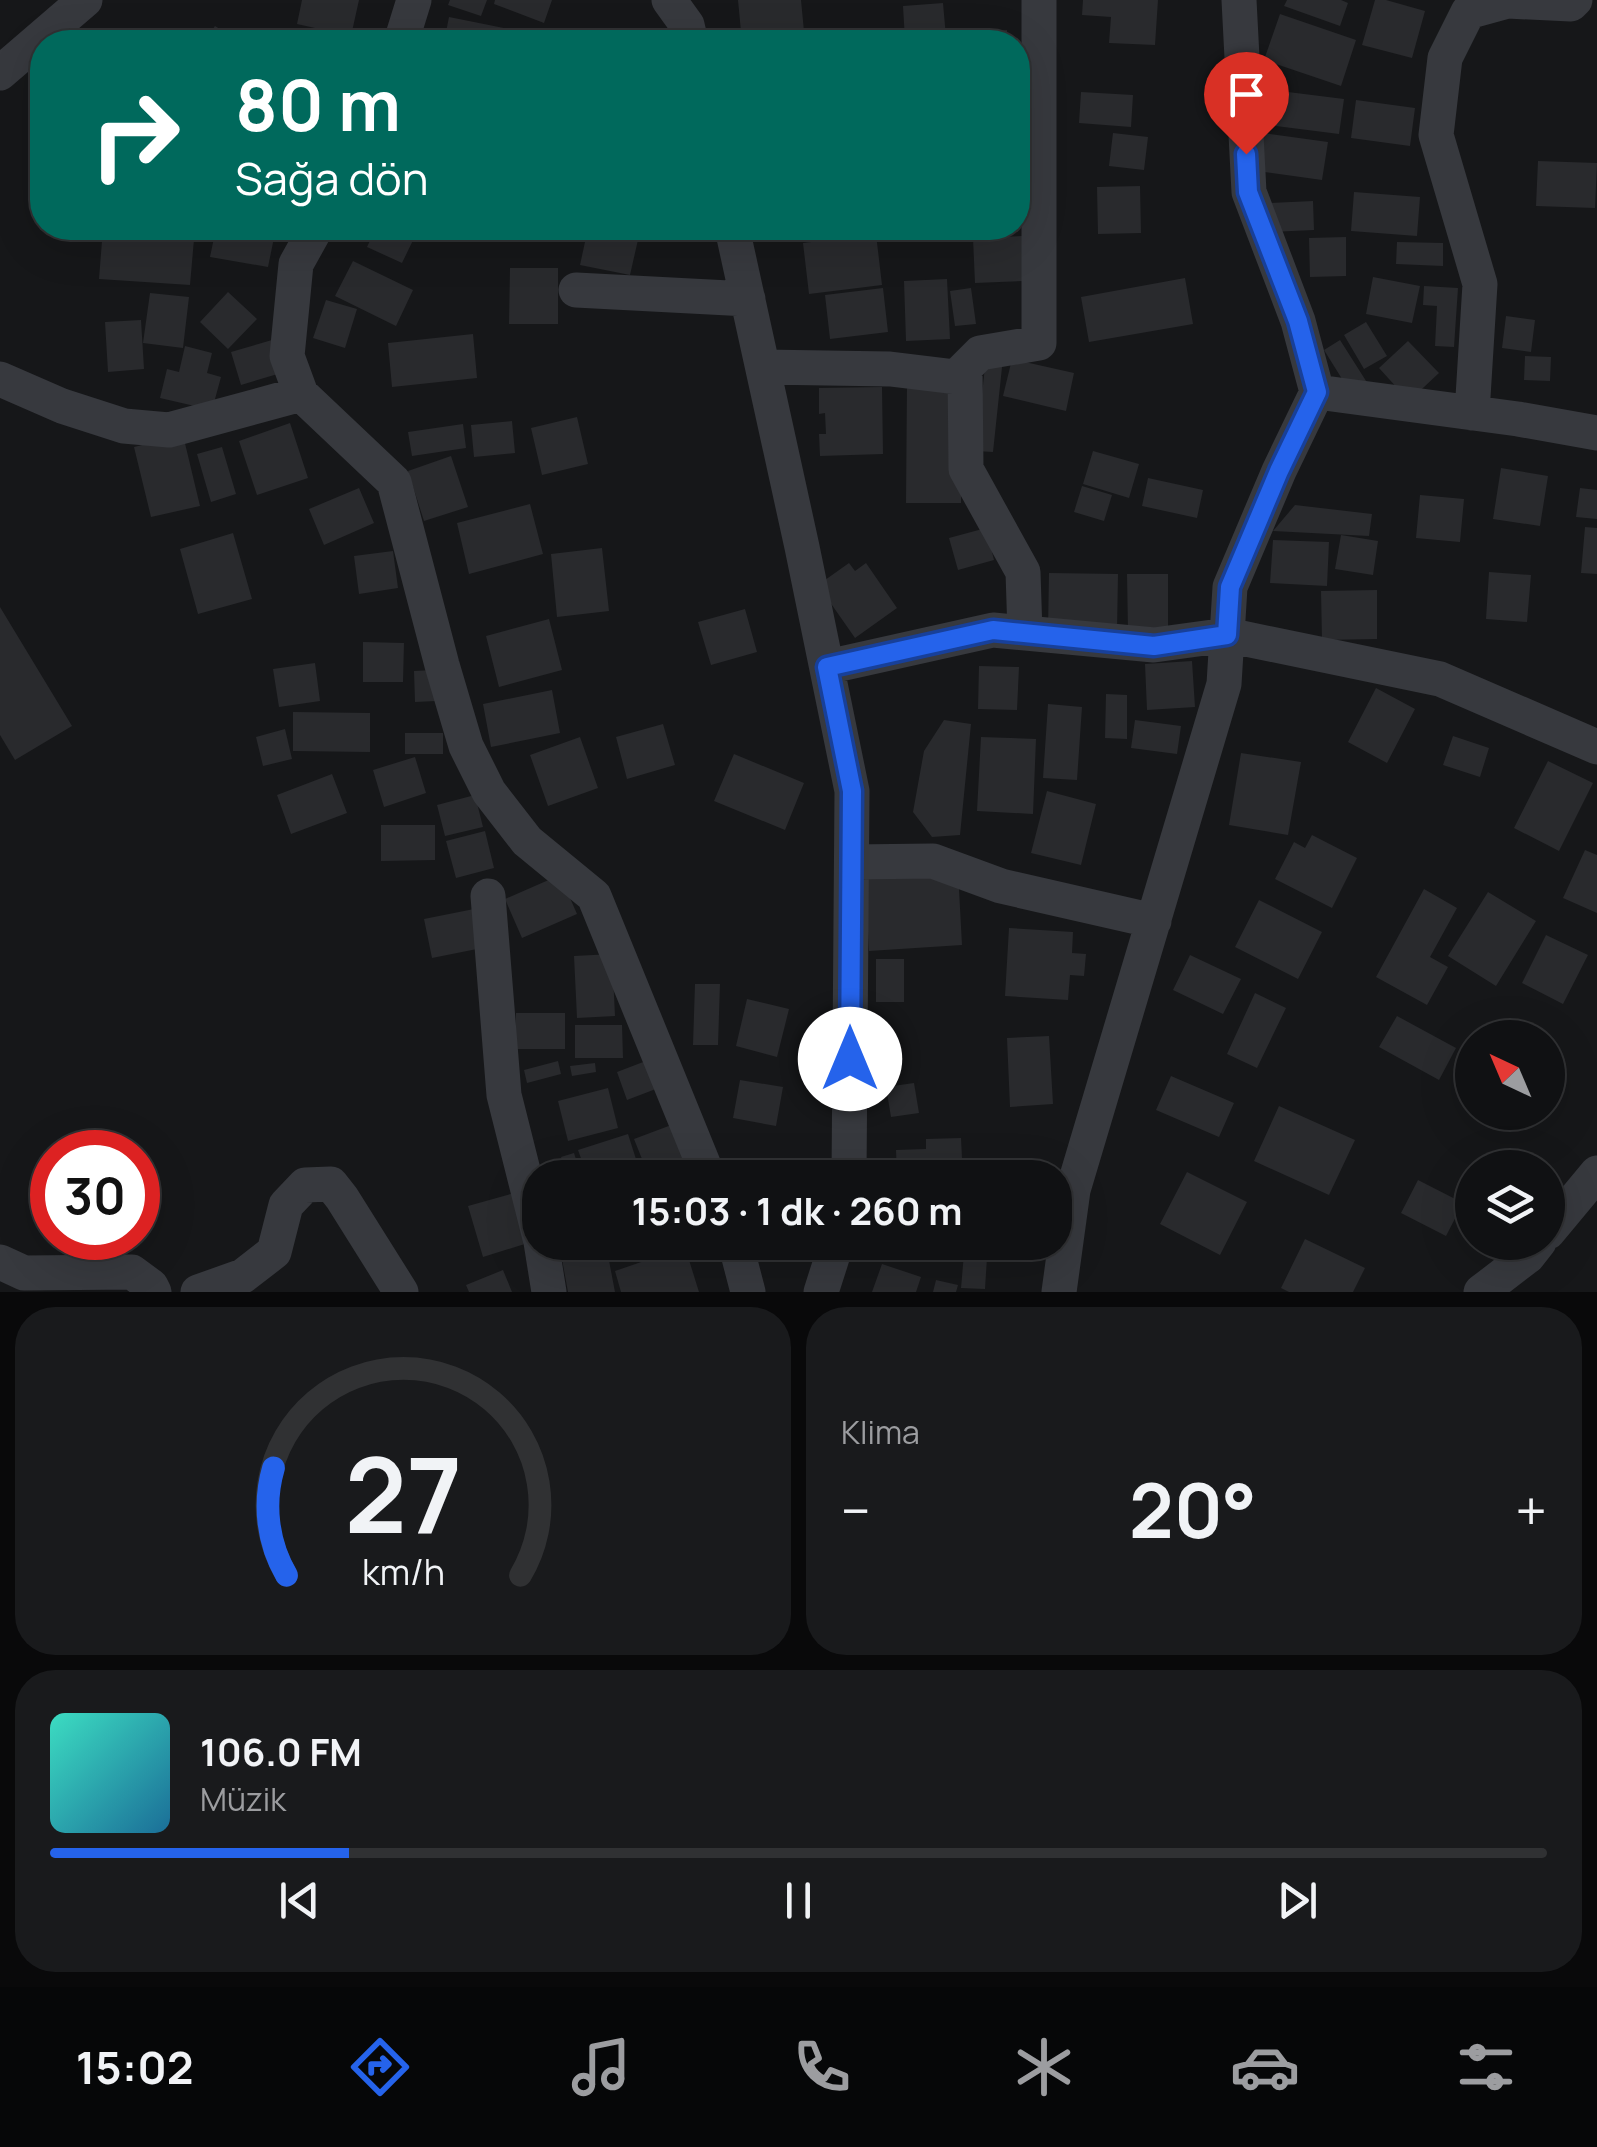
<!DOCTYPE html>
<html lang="tr">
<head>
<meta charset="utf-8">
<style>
  :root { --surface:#101113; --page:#191a1c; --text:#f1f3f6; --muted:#9c9da0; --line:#303133; --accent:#2563eb }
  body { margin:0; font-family:Manrope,sans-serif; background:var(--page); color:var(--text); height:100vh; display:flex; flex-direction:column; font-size:38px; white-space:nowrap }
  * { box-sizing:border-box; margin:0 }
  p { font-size:32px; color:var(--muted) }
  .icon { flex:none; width:55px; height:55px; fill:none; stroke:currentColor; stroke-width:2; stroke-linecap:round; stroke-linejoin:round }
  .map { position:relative; height:1292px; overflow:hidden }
  .sheet { display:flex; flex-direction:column; gap:15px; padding:15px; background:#09090a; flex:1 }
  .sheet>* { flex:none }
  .hud { position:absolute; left:30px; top:30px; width:1000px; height:210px; border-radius:40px; box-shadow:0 10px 40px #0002,0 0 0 2px var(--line); background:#00695c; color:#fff; overflow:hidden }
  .needle { width:65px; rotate:316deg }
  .tools { position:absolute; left:1455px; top:1020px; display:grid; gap:20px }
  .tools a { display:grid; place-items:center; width:110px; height:110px; border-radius:50%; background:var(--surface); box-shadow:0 10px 40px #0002,0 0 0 2px var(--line); font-size:50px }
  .speed { position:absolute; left:30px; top:1130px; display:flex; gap:20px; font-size:50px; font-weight:700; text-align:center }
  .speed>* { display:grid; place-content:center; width:130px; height:130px; border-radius:50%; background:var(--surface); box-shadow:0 10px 40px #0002,0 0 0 2px var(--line); line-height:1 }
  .speed .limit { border:15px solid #d22; background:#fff; color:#111 }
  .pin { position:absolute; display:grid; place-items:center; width:85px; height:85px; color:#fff; margin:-102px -42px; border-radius:50% 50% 50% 0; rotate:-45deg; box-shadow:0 0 10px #0007 }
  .pin .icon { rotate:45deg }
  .me { position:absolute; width:110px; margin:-55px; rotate:0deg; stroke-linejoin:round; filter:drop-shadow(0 0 8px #0008) }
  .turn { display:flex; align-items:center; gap:35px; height:210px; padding:0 40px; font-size:45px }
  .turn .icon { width:130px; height:130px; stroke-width:2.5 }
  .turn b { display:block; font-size:70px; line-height:85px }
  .big { font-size:75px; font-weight:700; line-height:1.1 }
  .sheet .widget { flex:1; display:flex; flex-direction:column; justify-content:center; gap:15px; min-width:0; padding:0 35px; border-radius:40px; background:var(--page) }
  .sheet .dial { align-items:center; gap:0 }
  .dial svg { height:260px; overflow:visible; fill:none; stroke:var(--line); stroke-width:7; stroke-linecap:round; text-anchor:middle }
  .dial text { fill:var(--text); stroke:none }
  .song { display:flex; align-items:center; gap:30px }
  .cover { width:120px; height:120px; border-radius:15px; background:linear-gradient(135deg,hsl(170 70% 55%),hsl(200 70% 35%)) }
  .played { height:10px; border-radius:5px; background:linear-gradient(90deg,var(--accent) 20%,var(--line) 20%) }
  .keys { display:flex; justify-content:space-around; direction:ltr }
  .heat { display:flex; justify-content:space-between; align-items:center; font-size:55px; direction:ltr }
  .sheet .tiles { flex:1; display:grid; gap:15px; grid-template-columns:1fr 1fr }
  .widget:last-child { grid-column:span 2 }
  .trip { position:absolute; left:522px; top:1160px; width:550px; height:100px; border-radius:40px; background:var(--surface); box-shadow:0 10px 40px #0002,0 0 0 2px var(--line); font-weight:700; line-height:100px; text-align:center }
  .tabs { display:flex; height:160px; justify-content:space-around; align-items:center; background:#060708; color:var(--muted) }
  .tabs .icon { width:70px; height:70px }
  .tabs .selected { color:var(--accent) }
  .tabs b { font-size:45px; color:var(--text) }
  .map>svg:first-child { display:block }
  .building { fill:#292a2d }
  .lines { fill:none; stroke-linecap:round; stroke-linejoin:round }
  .minor { stroke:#37393e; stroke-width:35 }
  .route-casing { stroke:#184099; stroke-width:25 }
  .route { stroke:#2563eb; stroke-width:18 }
</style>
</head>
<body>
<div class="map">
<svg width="1597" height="1292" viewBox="0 0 1597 1292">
  <rect width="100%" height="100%" fill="#161719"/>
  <path class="building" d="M302 0H359L351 36 297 24Z
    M450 0H487L481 16 448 5Z
    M495 0H552L544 23 494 4Z
    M738 0H801L805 42H742Z
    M1083 0H1158L1155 45 1109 43 1111 17 1082 15Z
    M1287 0H1341L1348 3 1340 26 1284 6Z
    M1375 0H1386L1425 11 1412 58 1362 45Z
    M943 3 946 37 905 40 903 6Z
    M1280 14 1356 40 1341 86 1264 60Z
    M449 17 523 32 521 42H444Z
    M215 26 241 42H204Z
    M1007 30V42H959V33Z
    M1280 91 1344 99 1339 134 1276 126Z
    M1081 92 1133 95 1131 127 1079 123Z
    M1356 100 1415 108 1410 146 1351 138Z
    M1113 133 1148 137 1144 170 1109 166Z
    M1263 133 1328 142 1322 180 1257 171Z
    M1538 161 1597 163 1595 208 1536 206Z
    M1140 186 1141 233 1098 234 1097 187Z
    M1354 192 1420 197 1417 236 1351 231Z
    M1313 201 1314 230 1269 232 1268 203Z
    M103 228H195L190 285 99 279Z
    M216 228H276L268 267 210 257Z
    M376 228H419L402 263 367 247Z
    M588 228H623L640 231 630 275 580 265Z
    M876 234 882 285 809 294 803 243Z
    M1023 236 1024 281 975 283 973 238Z
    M1346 237V276L1310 277 1309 238Z
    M1397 242 1443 243V266L1396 264Z
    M353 261 413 290 396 326 335 296Z
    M510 268H558V324H509Z
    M1373 277 1420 286 1412 323 1366 314Z
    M1185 278 1193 324 1089 342 1081 297Z
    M947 279 950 339 906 341 904 281Z
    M1424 286 1458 288 1454 347 1435 346 1437 306 1423 305Z
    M883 288 888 332 830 339 825 295Z
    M971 288 976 324 955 326 950 291Z
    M228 292 257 319 228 349 200 322Z
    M150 293 189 297 183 348 143 343Z
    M326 300 357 309 345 348 313 338Z
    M1506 316 1535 320 1531 352 1502 348Z
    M141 320 144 369 108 372 105 322Z
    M1366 322 1387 356 1364 369 1344 335Z
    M473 334 477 378 392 387 388 343Z
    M272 340 281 373 241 385 231 352Z
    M1340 340 1368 384 1352 395 1324 350Z
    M1408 341 1439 373 1409 401 1379 368Z
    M185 346 212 353 207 373 221 377 212 410 160 398 167 369 179 372Z
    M1525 356 1551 357 1550 381 1524 380Z
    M986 357 1003 358 993 452 976 451Z
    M1012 359 1074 373 1066 411 1003 396Z
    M907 384H961V503H906Z
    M882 387 883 454 820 456 819 434H826L825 413 819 414V388Z
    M577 417 588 464 542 475 531 428Z
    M512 421 515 453 474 457 471 425Z
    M290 423 308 478 257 495 239 441Z
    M463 424 466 448 412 456 408 432Z
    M183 435 200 506 151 517 134 447Z
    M222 447 236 494 211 502 197 454Z
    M1093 451 1139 464 1129 498 1083 484Z
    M451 456 468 507 424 521 408 471Z
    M1501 468 1548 476 1540 526 1493 519Z
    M1148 478 1203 490 1197 518 1142 506Z
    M1082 486 1112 495 1104 521 1074 512Z
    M359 488 374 523 324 545 309 509Z
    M1580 488 1597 490V519L1576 517Z
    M1420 495 1464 499 1460 542 1416 538Z
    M530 504 543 554 469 574 457 523Z
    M1295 505 1372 514 1369 536 1273 531Z
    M1585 527 1597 528V574L1581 573Z
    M986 528 994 560 958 570 949 538Z
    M233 533 252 599 198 614 180 549Z
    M1341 535 1378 541 1373 575 1335 569Z
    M1273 540 1329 542 1327 586 1270 583Z
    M602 548 609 611 557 617 551 554Z
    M393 551 398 588 359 594 354 556Z
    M849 563 855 571 866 563 897 608 855 638 818 585Z
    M1489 572 1531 575 1527 622 1486 619Z
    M1049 573 1118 574 1117 631 1048 630Z
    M1127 574H1168V631H1128Z
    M1377 590V639L1322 640 1321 591Z
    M0 607 72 726 15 760 0 735Z
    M745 609 757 652 711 665 698 622Z
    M549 619 562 670 499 687 486 636Z
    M363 642 404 643 403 682H363Z
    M1192 661 1195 707 1147 710 1145 664Z
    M315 663 320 701 279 707 273 669Z
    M979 666 1019 667 1017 710 978 709Z
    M435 670 436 701 415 702 414 671Z
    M1376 688 1415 709 1387 763 1348 742Z
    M552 690 560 733 491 747 483 704Z
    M1106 694 1127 695V739L1105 738Z
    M1048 704 1082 707 1077 780 1043 778Z
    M293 712 370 713V752L293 751Z
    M944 720 971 724 960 835 932 837 913 812 924 751Z
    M1135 720 1181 726 1177 754 1131 748Z
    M663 724 675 765 627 779 616 737Z
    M285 729 292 759 263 766 256 737Z
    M405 733H443V754H405Z
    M1453 736 1489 748 1480 777 1443 765Z
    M580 737 598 788 548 806 530 755Z
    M981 737 1036 739 1033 814 977 811Z
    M1241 753 1301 762 1288 835 1229 825Z
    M734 754 804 783 785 830 714 801Z
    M415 757 426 793 384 807 373 770Z
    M1548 761 1593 783 1559 851 1514 828Z
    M332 774 347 813 291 834 277 795Z
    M1047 791 1096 804 1081 865 1031 853Z
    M475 795 483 827 445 836 437 805Z
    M381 825H435V860L381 861Z
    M485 831 494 868 456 878 446 841Z
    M1312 835 1357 858 1332 908 1275 879 1294 842 1305 848Z
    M1585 850 1597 855V913L1563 898Z
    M958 871 962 945 869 951 865 876Z
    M560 875 577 914 522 938 505 899Z
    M1424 889 1457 908 1430 957 1448 967 1427 1005 1376 977Z
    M1488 892 1536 921 1496 986 1448 956Z
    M1259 900 1322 932 1298 979 1235 947Z
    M479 908 487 947 432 958 424 919Z
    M1009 928 1073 932 1072 953 1086 954 1084 976 1070 975 1068 1000 1005 996Z
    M1546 935 1588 955 1563 1004 1522 983Z
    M612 954 615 1016 577 1018 574 956Z
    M1190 955 1241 979 1223 1014 1173 990Z
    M876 959H904V1002H876Z
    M695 984H720L718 1045H693Z
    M1255 993 1286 1008 1257 1068 1227 1054Z
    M747 999 789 1009 777 1057 736 1046Z
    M516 1013H565V1049H516Z
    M1397 1016 1456 1048 1439 1080 1379 1047Z
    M575 1025H622L623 1058H575Z
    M1049 1036 1053 1104 1010 1107 1007 1038Z
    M881 1058H896L897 1077 882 1078Z
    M651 1059 661 1087 627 1100 617 1072Z
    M558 1061 561 1074 527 1083 524 1070Z
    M595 1063 596 1072 572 1076 570 1066Z
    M1171 1076 1234 1103 1219 1137 1156 1110Z
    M740 1080 783 1087 776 1126 733 1118Z
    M914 1083 919 1113 891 1117 886 1087Z
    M608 1088 618 1128 568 1141 558 1101Z
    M1279 1106 1355 1140 1329 1195 1254 1161Z
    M674 1124 687 1159 648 1174 634 1139Z
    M628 1134 642 1178H588L578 1150Z
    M961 1138 963 1178H897L896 1150 926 1149V1139Z
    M574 1153 579 1169 566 1174 561 1157Z
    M1187 1172 1247 1202 1220 1255 1160 1224Z
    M1418 1180 1463 1203 1446 1236 1401 1213Z
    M514 1193 528 1243 483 1257 468 1206Z
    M1305 1239 1365 1268 1353 1292H1289L1281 1288Z
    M884 1242H911V1246H884Z
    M965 1242H988L985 1289 961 1288Z
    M685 1247 699 1292H621L615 1271Z
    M607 1250 615 1292H568L562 1259Z
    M882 1264 921 1277 916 1292H872Z
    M503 1270 512 1292H469L466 1285Z
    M936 1280 958 1285 956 1292H933Z"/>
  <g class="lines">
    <path class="minor" d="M669 0 687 25 691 42
      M401 42 414 0
      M0 73 85 0
      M316 228 296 264 287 356 301 394 394 482 442 665 466 746 489 792 527 841 594 896 709 1178
      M732 228 802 547 852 791 849 1178
      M576 290 748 299
      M763 367 890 369 956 377 980 353 1039 343V0
      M965 369 966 469 1023 572 1025 633
      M0 379 62 406 124 426 169 430 301 394
      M1317 392 1518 419 1597 433
      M1472 413 1480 284 1436 135 1445 58 1468 12 1508 1 1571 4 1575 0
      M827 667 993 630 1154 645 1227 635 1440 679 1597 747
      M852 862 933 861 1001 886 1154 921
      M488 896 504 1095 540 1238
      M1548 1232 1597 1173
      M541 1242 549 1292
      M735 1242 748 1292
      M0 1262 24 1273 132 1272 151 1286 154 1292
      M198 1292 243 1276 274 1252 286 1205 305 1185 331 1184 342 1198 401 1292
      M821 1292 837 1242
      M1059 1292 1073 1190 1224 684 1230 587 1279 471 1317 392 1298 321 1249 192 1239 0
      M1481 1292 1528 1256 1539 1242"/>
  </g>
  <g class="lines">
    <defs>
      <path id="route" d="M850 1059 852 791 827 667 993 630 1154 646 1227 635 1230 587 1279 471 1317 392 1298 321 1248 192 1246 154"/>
    </defs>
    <use href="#route" class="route-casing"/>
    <use href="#route" class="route"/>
  </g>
</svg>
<div class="tools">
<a><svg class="needle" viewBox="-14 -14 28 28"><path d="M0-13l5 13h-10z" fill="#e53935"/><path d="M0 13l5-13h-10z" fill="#9c9da0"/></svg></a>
<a><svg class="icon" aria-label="layers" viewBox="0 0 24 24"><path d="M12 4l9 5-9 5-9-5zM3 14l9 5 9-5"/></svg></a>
</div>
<div class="speed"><div class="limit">30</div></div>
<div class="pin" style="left:1246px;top:154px;background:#d93025"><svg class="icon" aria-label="arrive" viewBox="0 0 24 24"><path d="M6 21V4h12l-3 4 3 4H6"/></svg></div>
<svg class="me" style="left:850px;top:1059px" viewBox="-20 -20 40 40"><circle r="19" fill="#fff"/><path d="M0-13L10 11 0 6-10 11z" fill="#2563eb"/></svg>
<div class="trip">15:03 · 1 dk · 260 m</div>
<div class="hud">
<div class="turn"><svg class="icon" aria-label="right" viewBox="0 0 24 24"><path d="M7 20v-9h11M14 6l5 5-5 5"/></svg><div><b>80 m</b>Sağa dön</div></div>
</div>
</div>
<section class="sheet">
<div class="tiles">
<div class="widget dial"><svg viewBox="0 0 100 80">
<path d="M14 69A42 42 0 1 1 86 69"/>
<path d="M14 69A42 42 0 0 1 10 36" stroke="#2563eb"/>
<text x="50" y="56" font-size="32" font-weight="700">27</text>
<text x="50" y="72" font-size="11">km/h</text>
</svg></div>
<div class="widget"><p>Klima</p>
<div class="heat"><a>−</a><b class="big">20°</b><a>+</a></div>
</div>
<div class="widget">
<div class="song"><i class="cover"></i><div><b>106.0 FM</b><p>Müzik</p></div></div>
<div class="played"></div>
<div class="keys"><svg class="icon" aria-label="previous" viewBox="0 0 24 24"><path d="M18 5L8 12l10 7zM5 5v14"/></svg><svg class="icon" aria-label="pause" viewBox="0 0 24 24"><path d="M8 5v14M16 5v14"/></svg><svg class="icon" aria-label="next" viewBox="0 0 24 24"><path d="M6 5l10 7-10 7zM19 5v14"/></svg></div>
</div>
</div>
</section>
<nav class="tabs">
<b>15:02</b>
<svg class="icon selected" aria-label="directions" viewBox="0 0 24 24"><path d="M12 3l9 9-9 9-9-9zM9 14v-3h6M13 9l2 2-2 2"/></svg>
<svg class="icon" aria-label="music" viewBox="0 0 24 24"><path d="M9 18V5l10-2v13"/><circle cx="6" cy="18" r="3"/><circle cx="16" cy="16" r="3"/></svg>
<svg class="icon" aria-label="phone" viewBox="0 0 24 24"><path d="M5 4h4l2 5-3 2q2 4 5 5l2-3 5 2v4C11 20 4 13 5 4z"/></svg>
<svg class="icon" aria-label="climate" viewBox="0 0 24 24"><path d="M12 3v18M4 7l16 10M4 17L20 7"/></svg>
<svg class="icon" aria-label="car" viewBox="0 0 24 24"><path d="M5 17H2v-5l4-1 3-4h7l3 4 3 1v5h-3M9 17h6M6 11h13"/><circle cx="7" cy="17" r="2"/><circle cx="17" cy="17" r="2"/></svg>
<svg class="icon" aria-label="filters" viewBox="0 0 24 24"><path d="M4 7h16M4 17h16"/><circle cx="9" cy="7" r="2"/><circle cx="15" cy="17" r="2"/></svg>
</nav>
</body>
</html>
